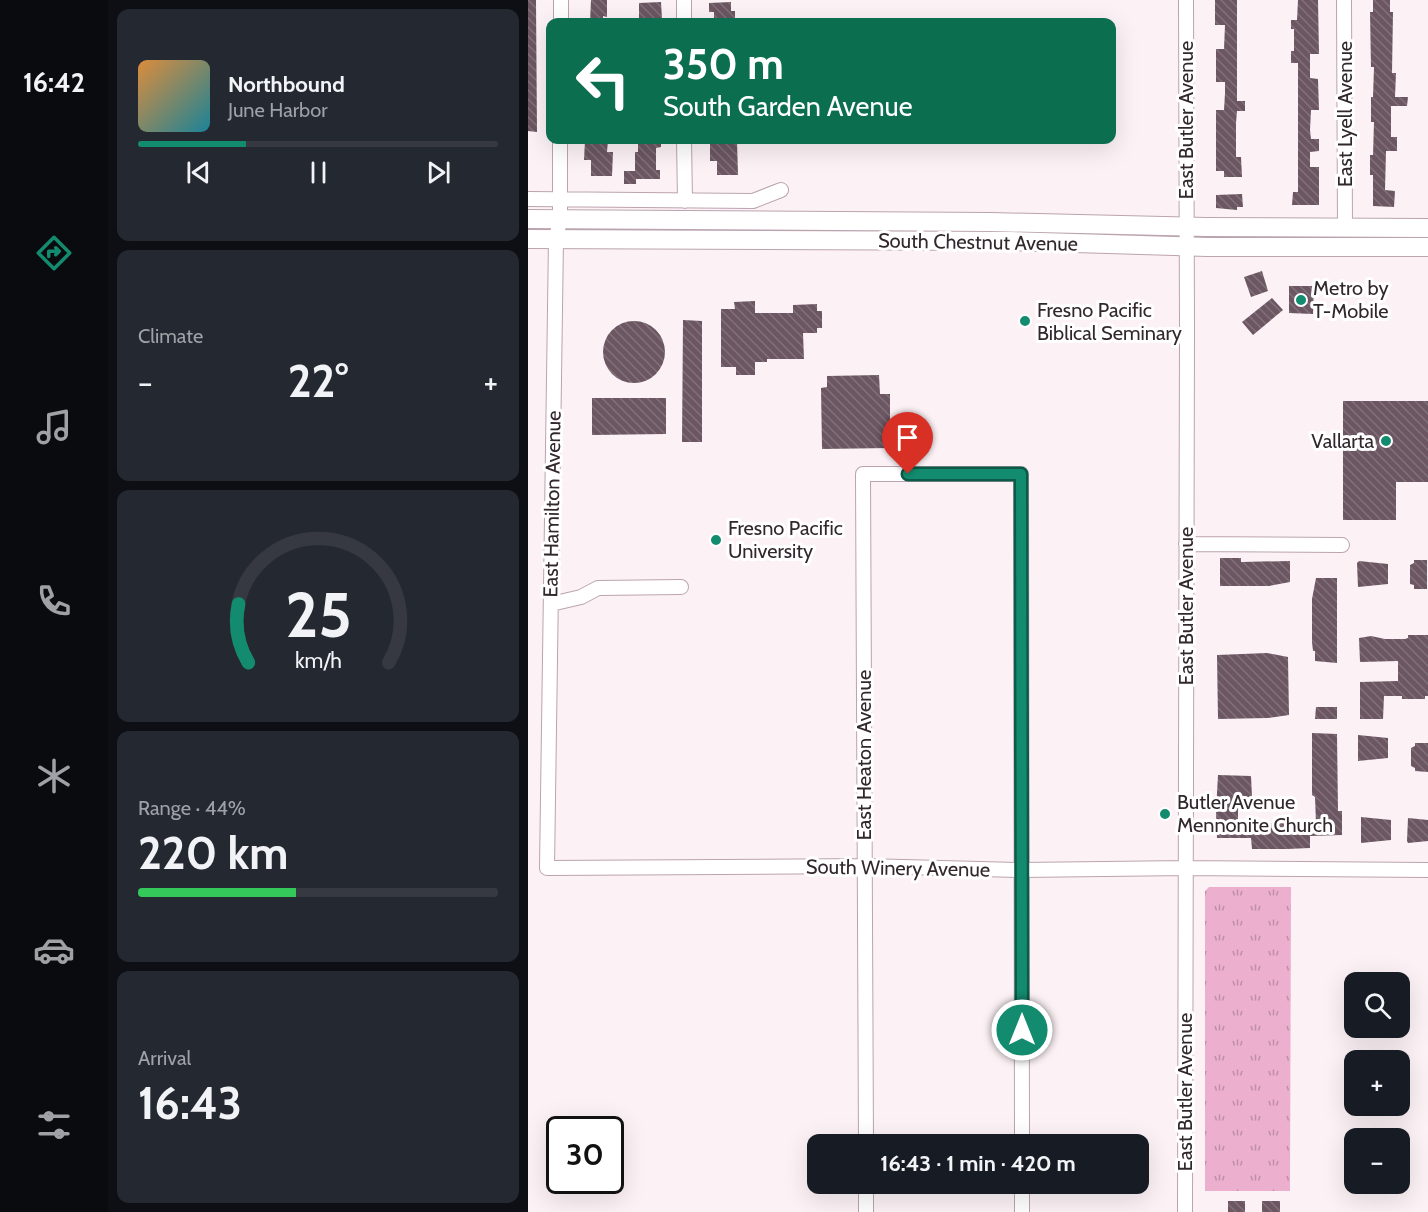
<!DOCTYPE html>
<html lang="en">
<head>
<meta charset="utf-8">
<style>
  :root { --surface:#171b24; --page:#242831; --text:#f1f3f6; --muted:#9ea1a6; --line:#363941; --accent:#138b6e }
  body { margin:0; font-family:Cabin,sans-serif; background:var(--page); color:var(--text); height:100vh; display:flex; flex-direction:column; font-size:22px; white-space:nowrap }
  * { box-sizing:border-box; margin:0 }
  p { font-size:20px; color:var(--muted) }
  .icon { flex:none; width:33px; height:33px; fill:none; stroke:currentColor; stroke-width:2; stroke-linecap:round; stroke-linejoin:round }
  .map { position:relative; flex:1; overflow:hidden }
  .sheet { display:flex; flex-direction:column; gap:9px; padding:9px; background:#0d0f14; width:420px }
  .sheet>* { flex:none }
  .banner { position:absolute; left:18px; top:18px; width:570px; height:126px; border-radius:12px; box-shadow:0 6px 24px #0002; background:#0b6e4f; color:#fff; overflow:hidden }
  .fabs { position:absolute; left:816px; top:972px; display:grid; gap:12px }
  .fabs a { display:grid; place-items:center; width:66px; height:66px; border-radius:12px; background:var(--surface); box-shadow:0 6px 24px #0002; font-size:30px }
  .speed { position:absolute; left:18px; top:1116px; display:flex; gap:12px; font-size:30px; font-weight:700; text-align:center }
  .speed>* { display:grid; place-content:center; width:78px; height:78px; border-radius:50%; background:var(--surface); box-shadow:0 6px 24px #0002; line-height:1 }
  .speed .limit { border:3px solid #111; border-radius:9px; background:#fff; color:#111 }
  .pin { position:absolute; display:grid; place-items:center; width:51px; height:51px; color:#fff; margin:-62px -26px; border-radius:50% 50% 50% 0; rotate:-45deg; box-shadow:0 0 6px #0007 }
  .pin .icon { rotate:45deg }
  .me { position:absolute; width:66px; margin:-33px; rotate:0deg; stroke-linejoin:round; filter:drop-shadow(0 0 4px #0008) }
  .turn { display:flex; align-items:center; gap:21px; height:126px; padding:0 18px; font-size:27px }
  .turn .icon { width:78px; height:78px; stroke-width:2.5 }
  .turn b { display:block; font-size:42px; line-height:51px }
  .big { font-size:45px; font-weight:700; line-height:1.1 }
  .sheet .tile { flex:1; display:flex; flex-direction:column; justify-content:center; gap:9px; min-width:0; padding:0 21px; border-radius:12px; background:var(--page) }
  .sheet .dial { align-items:center; gap:0 }
  .dial svg { height:156px; overflow:visible; fill:none; stroke:var(--line); stroke-width:7; stroke-linecap:round; text-anchor:middle }
  .dial text { fill:var(--text); stroke:none }
  .song { display:flex; align-items:center; gap:18px }
  .cover { width:72px; height:72px; border-radius:9px; background:linear-gradient(135deg,hsl(30 70% 55%),hsl(190 70% 35%)) }
  .played { height:6px; border-radius:3px; background:linear-gradient(90deg,var(--accent) 30%,var(--line) 30%) }
  .keys { display:flex; justify-content:space-around; direction:ltr }
  .heat { display:flex; justify-content:space-between; align-items:center; font-size:33px; direction:ltr }
  .charge { height:9px; border-radius:4px; background:linear-gradient(90deg,#34c759 44%,var(--line) 0) }
  .trip { position:absolute; left:279px; top:1134px; width:342px; height:60px; border-radius:12px; background:var(--surface); box-shadow:0 6px 24px #0002; font-weight:700; line-height:60px; text-align:center }
  main { display:flex; flex:1; min-height:0 }
  .tabs { display:flex; flex-direction:column; width:108px; justify-content:space-around; align-items:center; background:#090b0e; color:var(--muted) }
  .tabs .icon { width:42px; height:42px }
  .tabs .current { color:var(--accent) }
  .tabs b { font-size:27px; color:var(--text) }
  .map>svg:first-child { display:block }
  .grass { fill:url(#grass-tufts) }
  .building { fill:url(#building-back-hatch) }
  .lines { fill:none; stroke-linecap:round; stroke-linejoin:round }
  .minor-casing { stroke:#bba3af; stroke-width:16 }
  .major-casing { stroke:#bba3af; stroke-width:20 }
  .minor { stroke:#fff; stroke-width:14 }
  .major { stroke:#fff; stroke-width:18 }
  .route-casing { stroke:#0c5a48; stroke-width:15 }
  .route { stroke:#138b6e; stroke-width:10 }
  .poi-dot { fill:#138b6e; stroke:#fff; stroke-width:2 }
  .labels { text-anchor:middle; dominant-baseline:central; stroke-width:6; stroke-linejoin:round; paint-order:stroke }
  .street-label { font-size:20px; fill:#31272c; stroke:#fff }
  .poi-label { font-size:20px; fill:#31272c; stroke:#fff; text-anchor:start }
</style>
</head>
<body>
<main>
<nav class="tabs">
<b>16:42</b>
<svg class="icon current" aria-label="directions" viewBox="0 0 24 24"><path d="M12 3l9 9-9 9-9-9zM9 14v-3h6M13 9l2 2-2 2"/></svg>
<svg class="icon" aria-label="music" viewBox="0 0 24 24"><path d="M9 18V5l10-2v13"/><circle cx="6" cy="18" r="3"/><circle cx="16" cy="16" r="3"/></svg>
<svg class="icon" aria-label="phone" viewBox="0 0 24 24"><path d="M5 4h4l2 5-3 2q2 4 5 5l2-3 5 2v4C11 20 4 13 5 4z"/></svg>
<svg class="icon" aria-label="climate" viewBox="0 0 24 24"><path d="M12 3v18M4 7l16 10M4 17L20 7"/></svg>
<svg class="icon" aria-label="car" viewBox="0 0 24 24"><path d="M5 17H2v-5l4-1 3-4h7l3 4 3 1v5h-3M9 17h6M6 11h13"/><circle cx="7" cy="17" r="2"/><circle cx="17" cy="17" r="2"/></svg>
<svg class="icon" aria-label="filters" viewBox="0 0 24 24"><path d="M4 7h16M4 17h16"/><circle cx="9" cy="7" r="2"/><circle cx="15" cy="17" r="2"/></svg>
</nav>
<section class="sheet">
<div class="tile">
<div class="song"><i class="cover"></i><div><b>Northbound</b><p>June Harbor</p></div></div>
<div class="played"></div>
<div class="keys"><svg class="icon" aria-label="previous" viewBox="0 0 24 24"><path d="M18 5L8 12l10 7zM5 5v14"/></svg><svg class="icon" aria-label="pause" viewBox="0 0 24 24"><path d="M8 5v14M16 5v14"/></svg><svg class="icon" aria-label="next" viewBox="0 0 24 24"><path d="M6 5l10 7-10 7zM19 5v14"/></svg></div>
</div>
<div class="tile"><p>Climate</p>
<div class="heat"><a>−</a><b class="big">22°</b><a>+</a></div>
</div>
<div class="tile dial"><svg viewBox="0 0 100 80">
<path d="M14 69A42 42 0 1 1 86 69"/>
<path d="M14 69A42 42 0 0 1 9 39" stroke="#138b6e"/>
<text x="50" y="56" font-size="32" font-weight="700">25</text>
<text x="50" y="72" font-size="11">km/h</text>
</svg></div>
<div class="tile"><p>Range · 44%</p><b class="big">220 km</b><div class="charge"></div></div>
<div class="tile"><p>Arrival</p><b class="big">16:43</b></div>
</section>
<div class="map">
<svg width="900" height="1212" viewBox="0 0 900 1212">
  <defs>
    <pattern id="grass-tufts" width="24" height="20" patternUnits="userSpaceOnUse" patternTransform="scale(1.5)"><rect width="24" height="20" fill="#ecafce"/><path d="M3 7l-1-3M5 7V3M7 7l1-3M15 17l-1-3M17 17v-4M19 17l1-3" fill="none" stroke="#c08ea7"/></pattern>
    <pattern id="building-back-hatch" width="6" height="6" patternUnits="userSpaceOnUse" patternTransform="scale(1.5)"><rect width="6" height="6" fill="#6b5661"/><path d="M-1 5l2 2M0 0l6 6M5-1l2 2" fill="none" stroke="#807079"/></pattern>
  </defs>
  <rect width="100%" height="100%" fill="#fcf2f6"/>
  <path class="grass" d="M681 887H763L762 1191H677V891Z"/>
  <path class="building" d="M0 0H8L9 132 0 131Z
    M63 0H79V17L75 16V22H62Z
    M687 0H709V101H717V111H709L708 123V157H713L714 177H696V171H688V110H696L697 93V82H688V49H696L697 25H687Z
    M770 0H790L791 54H782V78L790 79 791 110H783L782 130 783 139H791V151L782 152V167H791V205H764L765 192H770V63H763V51H766V29H763V20H769Z
    M845 0H862V12H865L864 73H868L867 97H880L879 106H863V137H869V151H858L857 190 867 191 866 207 845 206V175H842V155H845L846 122H843V97H845L846 67H843L842 12H845Z
    M133 2 134 19H129V22H111V3Z
    M203 2V11H207V22H186V12H181V3Z
    M57 140H80L79 152H85L84 176H63V160H56Z
    M110 140H133V147L128 148V170H132V179H108V184H96V171H107V152H110Z
    M182 140H209L210 175H189V161H182Z
    M714 194 715 207H709V210L688 208V195Z
    M734 271 740 291 723 297 716 277Z
    M761 286H786L785 314 761 313Z
    M744 298 755 310 725 335 714 322Z
    M227 301V313H265V305L289 304V311H294V328H289V333H275L276 359H239V362H227V375H208V367H193V309H207L206 302Z
    M155 320 174 321V442H154Z
    M75 352a31 31 0 1 1 62 0a31 31 0 1 1-62 0Z
    M351 375 352 394H362V448L294 449 293 388 299 387V376Z
    M64 398H138V434L64 435Z
    M815 401H900V482H868V520H815Z
    M692 558H713V562L762 561V582L741 586H692Z
    M886 560H899V589H886V585L882 584V565L886 563Z
    M831 561 860 564V584L830 587 829 563Z
    M788 578H809V663L787 661V651H785L784 642V599Z
    M880 635H900V696H897V699H874V696H856L855 719H832V682L870 681V661L832 662 831 638 843 636 857 639H877L880 638Z
    M739 653 760 657 761 715 740 718 690 719 689 655Z
    M788 707H809V719H787Z
    M784 733 809 734 810 811H814V835L782 836V848L759 849H724L723 838H689L688 811 690 775 723 776 724 797 710 798V824L788 823 787 797 784 795Z
    M830 735 860 738V758L830 761Z
    M887 743H900V772L887 771V768L883 766V748L887 746Z
    M833 817 863 820V840L833 843Z
    M880 818 900 820V841L880 843 879 841Z
    M700 1201H717V1212H700Z
    M734 1201H752V1212H734Z"/>
  <g class="lines">
    <defs>
      <path id="minor" d="M156 0V22
        M816 0 817 228
        M33 22V0
        M32 140V220L28 239 19 868 337 866 493 870 658 868 900 870
        M156 140 157 201
        M0 199 225 201 253 190
        M658 544 814 545
        M23 604 53 597 70 588 153 587
        M338 1144 335 474H493L494 1144
        M338 1184V1212
        M494 1184V1212
        M657 1212 659 331 658 0"/>
      <path id="major" d="M0 219 463 222 678 227 900 228
        M0 239 480 241 679 247H900"/>
    </defs>
    <use href="#minor" class="minor-casing"/>
    <use href="#major" class="major-casing"/>
    <use href="#minor" class="minor"/>
    <use href="#major" class="major"/>
  </g>
  <g class="lines">
    <defs>
      <path id="route" d="M380 474H493L494 1030"/>
    </defs>
    <use href="#route" class="route-casing"/>
    <use href="#route" class="route"/>
  </g>
  <g class="poi-dot">
    <circle cx="773" cy="300" r="6"/>
    <circle cx="497" cy="321" r="6"/>
    <circle cx="858" cy="441" r="6"/>
    <circle cx="188" cy="540" r="6"/>
    <circle cx="637" cy="814" r="6"/>
  </g>
  <g class="labels">
    <g class="street-label">
      <text transform="translate(817 114) rotate(-90)">East Lyell Avenue</text>
      <text transform="translate(658 120) rotate(-90)">East Butler Avenue</text>
      <text transform="translate(450 242) rotate(1)">South Chestnut Avenue</text>
      <text transform="translate(24 504) rotate(-89)">East Hamilton Avenue</text>
      <text transform="translate(658 606) rotate(-90)">East Butler Avenue</text>
      <text transform="translate(336 755) rotate(-90)">East Heaton Avenue</text>
      <text transform="translate(370 868) rotate(1)">South Winery Avenue</text>
      <text transform="translate(657 1092) rotate(-90)">East Butler Avenue</text>
    </g>
    <g class="poi-label">
      <text x="785" y="288">Metro by<tspan x="785" dy="23">T-Mobile</tspan></text>
      <text x="509" y="310">Fresno Pacific<tspan x="509" dy="23">Biblical Seminary</tspan></text>
      <text x="846" y="441" text-anchor="end">Vallarta</text>
      <text x="200" y="528">Fresno Pacific<tspan x="200" dy="23">University</tspan></text>
      <text x="649" y="802">Butler Avenue<tspan x="649" dy="23">Mennonite Church</tspan></text>
    </g>
  </g>
</svg>
<div class="fabs">
<a><svg class="icon" aria-label="search" viewBox="0 0 24 24"><circle cx="10" cy="10" r="6"/><path d="M15 15l6 6"/></svg></a>
<a>+</a>
<a>−</a>
</div>
<div class="speed"><div class="limit">30</div></div>
<div class="pin" style="left:380px;top:474px;background:#d93025"><svg class="icon" aria-label="arrive" viewBox="0 0 24 24"><path d="M6 21V4h12l-3 4 3 4H6"/></svg></div>
<svg class="me" style="left:494px;top:1030px" viewBox="-20 -20 40 40"><circle r="17" fill="#138b6e" stroke="#fff" stroke-width="3"/><path d="M0-11L8 9 0 5-8 9z" fill="#fff"/></svg>
<div class="trip">16:43 · 1 min · 420 m</div>
<div class="banner">
<div class="turn"><svg class="icon" aria-label="left" viewBox="0 0 24 24"><path d="M17 20v-9H6M10 6l-5 5 5 5"/></svg><div><b>350 m</b>South Garden Avenue</div></div>
</div>
</div>
</main>
</body>
</html>
